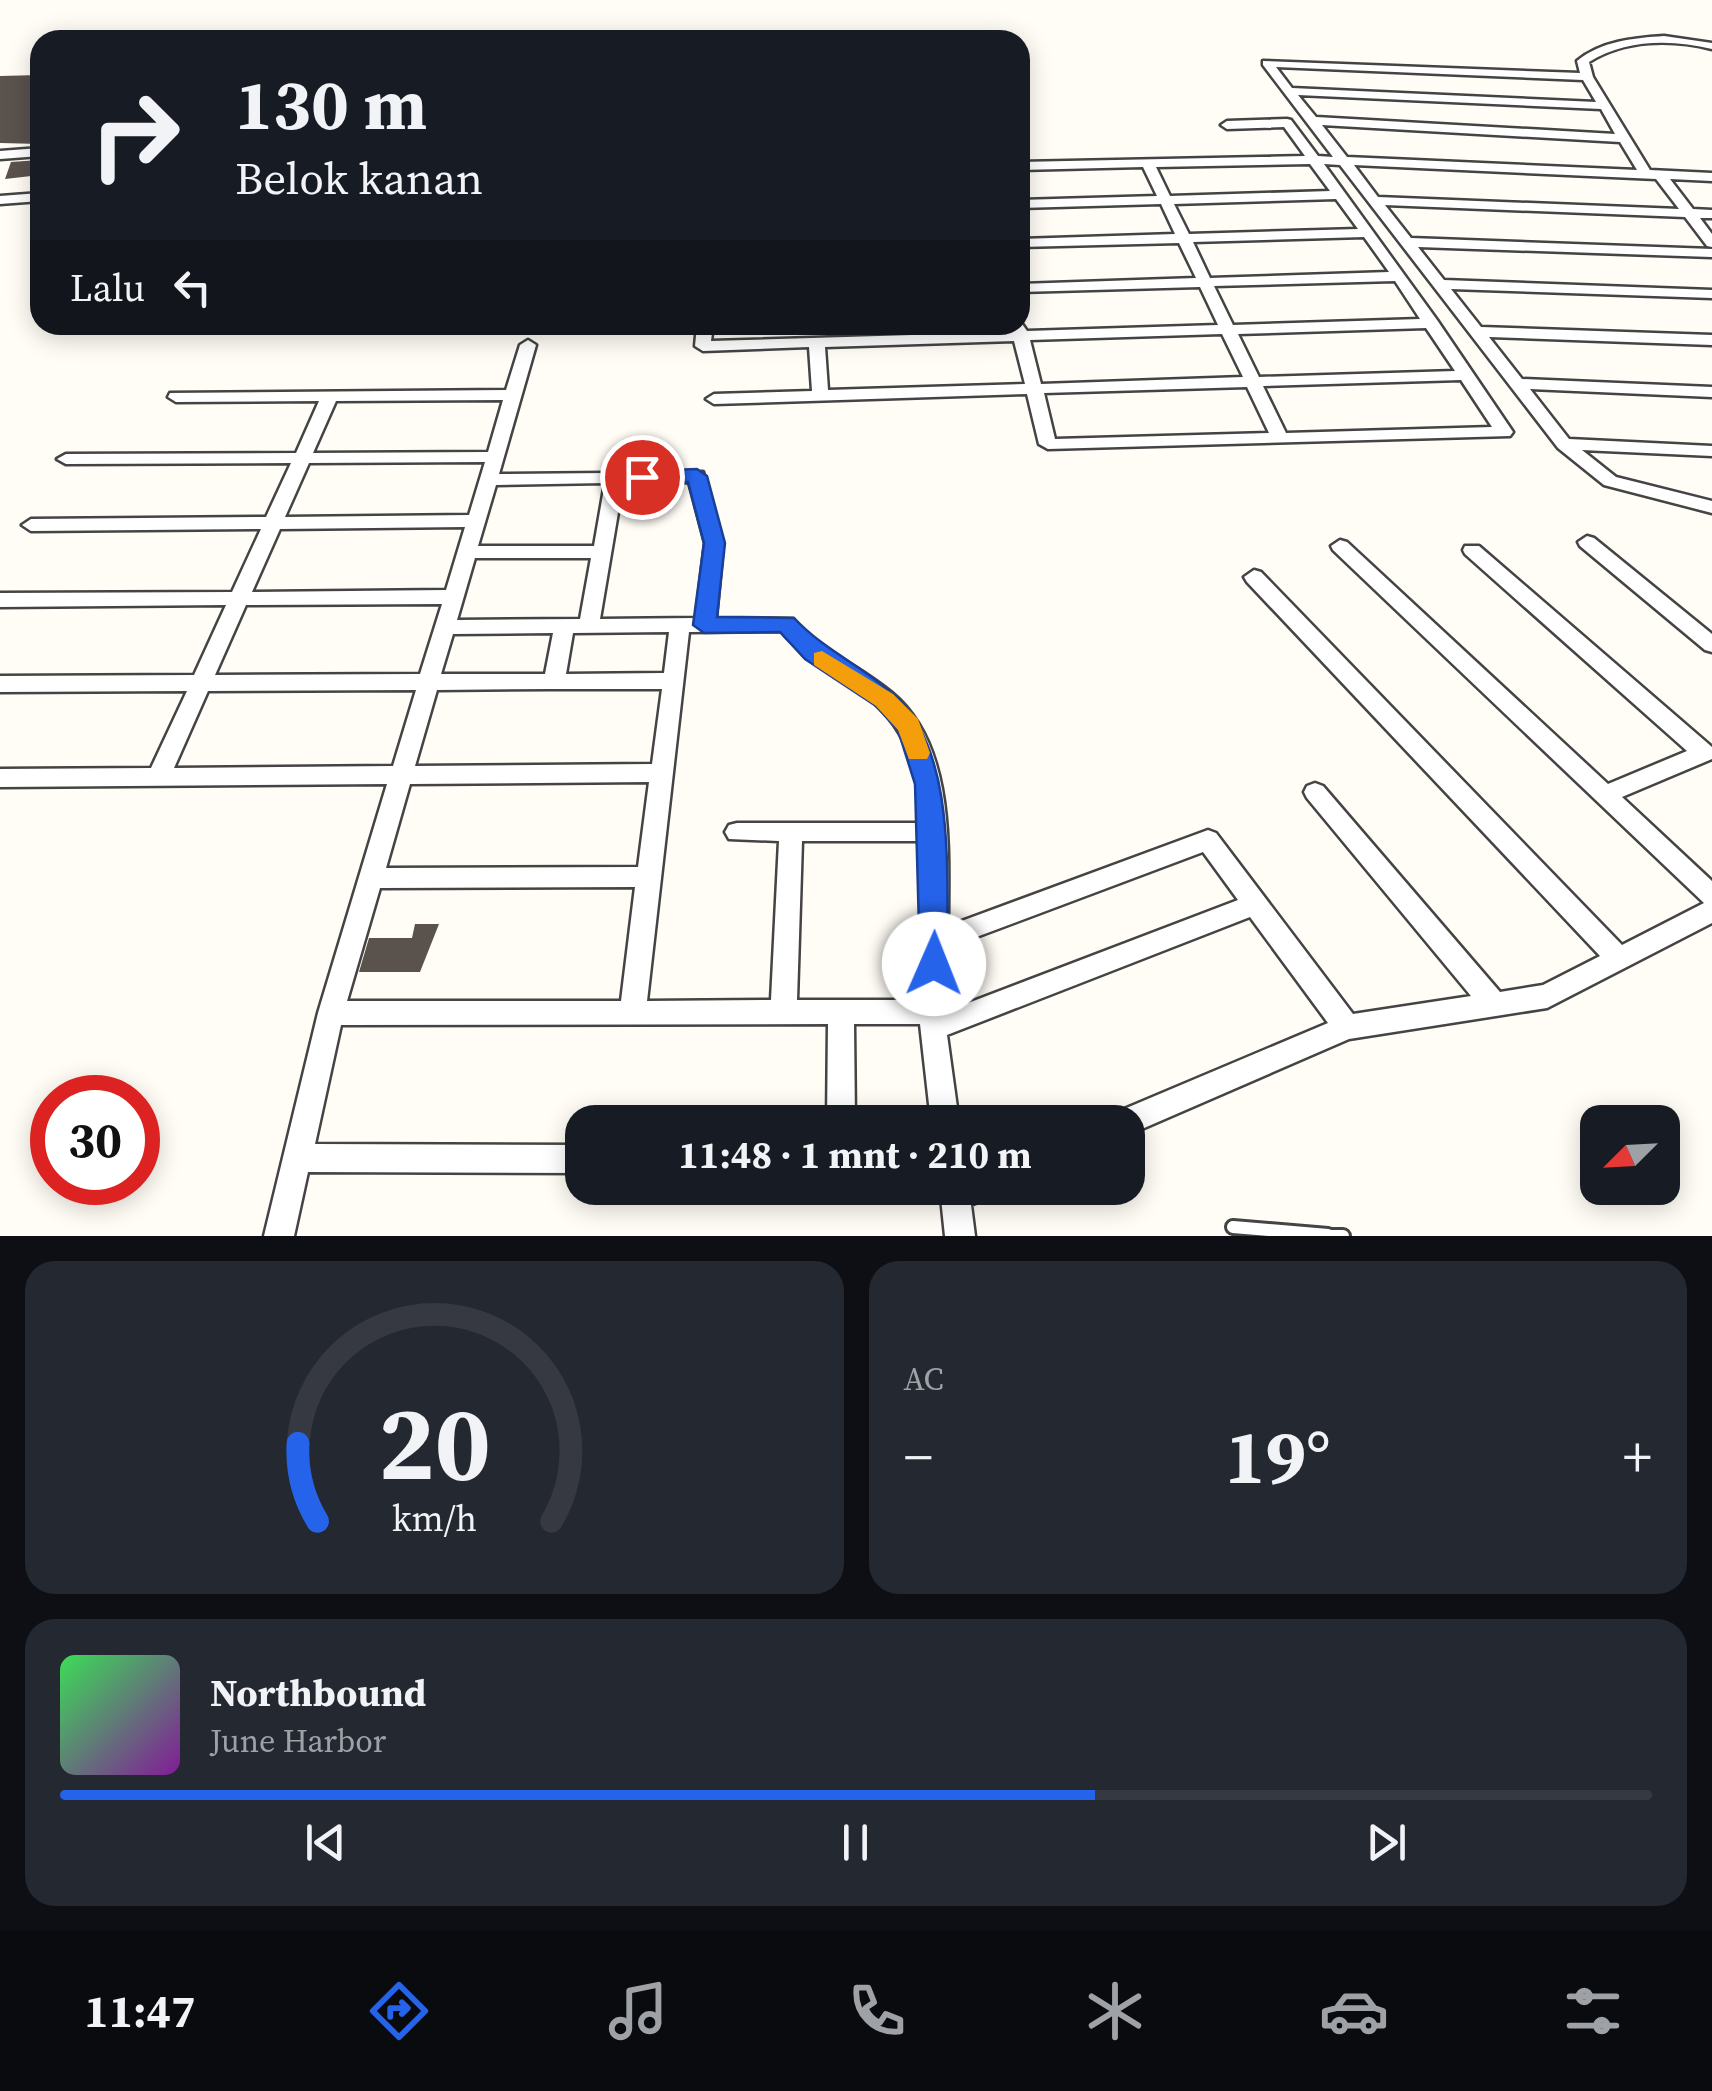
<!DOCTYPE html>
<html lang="id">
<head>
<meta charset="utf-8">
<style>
  :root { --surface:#171b24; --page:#242831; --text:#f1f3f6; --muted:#9ea1a6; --line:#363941; --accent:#2563eb }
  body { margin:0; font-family:"Source Serif 4",serif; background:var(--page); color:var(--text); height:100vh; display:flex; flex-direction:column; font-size:38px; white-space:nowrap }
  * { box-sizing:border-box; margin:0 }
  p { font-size:32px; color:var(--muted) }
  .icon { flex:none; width:55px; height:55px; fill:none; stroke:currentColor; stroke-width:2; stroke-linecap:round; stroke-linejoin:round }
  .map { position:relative; height:1236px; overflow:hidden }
  .drawer { display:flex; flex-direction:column; gap:25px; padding:25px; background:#0d0f14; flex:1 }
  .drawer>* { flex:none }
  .banner { position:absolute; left:30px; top:30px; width:1000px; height:305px; border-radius:30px; box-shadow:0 5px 25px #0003; background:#171b24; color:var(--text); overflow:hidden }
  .needle { width:65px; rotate:246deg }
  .controls { position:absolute; left:1580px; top:1105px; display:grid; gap:20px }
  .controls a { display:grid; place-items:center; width:100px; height:100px; border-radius:20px; background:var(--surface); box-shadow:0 5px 25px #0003; font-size:50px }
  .speed { position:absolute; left:30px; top:1075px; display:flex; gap:20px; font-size:50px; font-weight:700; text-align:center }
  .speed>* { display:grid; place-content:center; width:130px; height:130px; border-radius:50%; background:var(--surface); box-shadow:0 5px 25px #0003; line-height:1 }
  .speed .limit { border:15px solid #d22; background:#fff; color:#111 }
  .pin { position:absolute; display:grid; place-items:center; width:85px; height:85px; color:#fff; margin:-42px; border:5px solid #fff; border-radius:50%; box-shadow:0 2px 10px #0007 }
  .me { position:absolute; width:110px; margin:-55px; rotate:1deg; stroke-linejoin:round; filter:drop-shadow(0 0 8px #0008) }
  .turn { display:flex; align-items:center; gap:35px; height:210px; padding:0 40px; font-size:45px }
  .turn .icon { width:130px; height:130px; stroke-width:2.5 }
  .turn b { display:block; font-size:70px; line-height:85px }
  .then { display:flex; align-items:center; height:95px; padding:0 40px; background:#0003; gap:20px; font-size:38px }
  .big { font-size:75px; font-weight:700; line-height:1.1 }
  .drawer .widget { flex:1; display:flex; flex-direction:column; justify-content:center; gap:15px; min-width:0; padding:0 35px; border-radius:30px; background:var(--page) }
  .drawer .dial { align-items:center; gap:0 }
  .dial svg { height:260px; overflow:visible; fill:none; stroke:var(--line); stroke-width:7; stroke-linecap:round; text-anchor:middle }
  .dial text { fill:var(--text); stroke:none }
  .song { display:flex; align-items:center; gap:30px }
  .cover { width:120px; height:120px; border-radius:15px; background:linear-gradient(135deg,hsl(130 70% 55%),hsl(290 70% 35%)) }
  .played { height:10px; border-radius:5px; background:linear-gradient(90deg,var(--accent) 65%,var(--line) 65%) }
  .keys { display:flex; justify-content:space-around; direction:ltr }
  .heat { display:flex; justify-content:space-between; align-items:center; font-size:55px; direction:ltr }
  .drawer .tiles { flex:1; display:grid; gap:25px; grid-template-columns:1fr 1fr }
  .widget:last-child { grid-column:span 2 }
  .trip { position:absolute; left:565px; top:1105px; width:580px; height:100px; border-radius:30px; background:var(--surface); box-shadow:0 5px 25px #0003; font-weight:700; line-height:100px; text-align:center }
  .menu { display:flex; height:160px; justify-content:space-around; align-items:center; background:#090b0e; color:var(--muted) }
  .menu .icon { width:70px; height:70px }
  .menu .active { color:var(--accent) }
  .menu b { font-size:45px; color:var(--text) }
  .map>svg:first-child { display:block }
  .building { fill:#5a524d }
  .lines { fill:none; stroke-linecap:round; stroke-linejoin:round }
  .lane-casing { stroke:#444; stroke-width:18 }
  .street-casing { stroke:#444; stroke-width:5 }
  .lane { stroke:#fff; stroke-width:12 }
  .street { fill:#fff; fill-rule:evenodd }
  .route { fill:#2563eb; stroke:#184099; stroke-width:2.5 }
  .slow { fill:#f59e0b }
</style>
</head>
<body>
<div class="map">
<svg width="1712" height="1236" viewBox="0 0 1712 1236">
  <rect width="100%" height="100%" fill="#fffdf5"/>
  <path class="building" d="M40 75V144L0 143V76Z
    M40 160V175L5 179 11 162Z
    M415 924H439L420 972H359L369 938H412Z"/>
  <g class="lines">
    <defs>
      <path id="lane" d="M1233 1227 1328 1235
        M1328 1236H1343"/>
      <path id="street" d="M1664 36 1712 43V49C1672 39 1625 39 1589 62L1593 77 1650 170 1712 173V181L1670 179 1693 209 1712 210V218H1700L1712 234V247L1707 246 1685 217 1385 205 1411 238 1712 249V257L1418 247 1444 280 1712 290V298L1451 289 1481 327 1712 335V345L1489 337 1522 379 1712 387V397L1530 389 1569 439 1712 446V456L1582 450 1616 477 1712 501V513L1604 485 1558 448 1340 165 1324 164 1437 320 1513 432 1510 436 1048 449 1039 444 1027 394 714 404 706 399 714 394 812 391 809 347 703 351 695 346 697 325H713L711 341 1012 332 1010 325H1020V321L1027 331 1218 325 1200 287 1020 292V284L1196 278 1179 243 1020 247V239L1175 234 1161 204 1020 208V200L1157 196 1143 167 1020 170V162L1305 156 1284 127 1227 129 1221 125 1227 121 1287 119 1291 120 1318 156 1333 157 1263 65V61L1580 73 1577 61C1601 41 1634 38 1664 36ZM1276 67 1583 80 1596 102 1292 88ZM1298 95 1601 109 1615 134 1316 117ZM1322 125 1620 142 1637 170 1347 157ZM1310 164 1330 191 1170 196 1156 167ZM1354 165 1656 179 1679 209 1378 197ZM1336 199 1358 229 1189 234 1174 204ZM1364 237 1389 272 1210 278 1193 242ZM1395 281 1420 319 1233 325 1214 286ZM1426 328 1455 371 1259 377 1238 334ZM1222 334 1243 377 1041 384 1030 340ZM1014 341 1025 384 828 390 825 347ZM1461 380 1492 427 1286 433 1263 386ZM1247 387 1269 433 1055 439 1044 393Z
        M40 148V156L0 159V151Z
        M40 193V201L0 204V196Z
        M528 340 536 345 499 474 703 472 723 543 716 618 793 619C821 651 860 666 892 693 956 746 948 851 948 926L1208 830 1216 833 1353 1014 1471 996 1307 798 1304 792 1307 786 1315 783 1323 786 1500 992 1543 985 1600 956 1247 582 1244 577 1254 570 1261 572 1622 945 1704 903 1333 550 1331 546 1340 540 1347 542 1608 784 1687 751 1465 554 1463 550 1465 546H1479L1712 747V759L1622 797 1712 881V923L1547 1008 1349 1039 1128 1135V1122H1113L1117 1112 1328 1023 1250 917 947 1035 959 1122H931L920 1024H854L855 1122H827L828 1024 341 1025 315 1144 582 1145V1173L308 1172 294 1236H264L318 1013 387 784 0 787V769L151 768 187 691 0 692V676L194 675 226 605 0 607V593L232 592 261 529 31 531 22 525 31 519 266 517 291 463 66 464 57 459 66 454 296 453 319 401 176 402 168 397 170 393 506 390 520 345ZM503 400 488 452 313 453 336 401ZM485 462 469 515 285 517 309 463ZM689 482 705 543 696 618 600 619 623 483ZM605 483 594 546H478L496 485ZM465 527 446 590 252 592 280 529ZM475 558H591L580 619 457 620ZM442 604 420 674 215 675 246 605ZM781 631C800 654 824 668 849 684 905 719 916 759 922 823H737L729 825 725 832 729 839 779 841 771 1000 647 1001 689 632ZM669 632 664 673 566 674 573 633ZM553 633 545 674H441L453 634ZM549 689H662L652 764 415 766 437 690ZM416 690 393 766 174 768 208 691ZM649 782 638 867 386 868 410 784ZM802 841H923L921 1000H797ZM1203 852 1238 900 947 1011V948ZM635 887 621 1001H347L380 888Z
        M1587 536 1594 538 1712 634V652L1705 650 1580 546 1578 542Z
        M940 1188H991L987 1198 971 1205 975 1236H945Z"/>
    </defs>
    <use href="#lane" class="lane-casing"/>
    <use href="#street" class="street-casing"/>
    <use href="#lane" class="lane"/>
    <use href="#street" class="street"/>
  </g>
  <path class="route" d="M697 469 707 476 725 543 717 617 794 618C827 653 867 668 897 698 959 758 945 883 948 964L944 973 934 977 924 973 920 964 915 784 898 730 876 706 805 659 780 632 704 633 693 625 704 543 688 482 642 483 632 477 642 471Z"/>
  <path class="slow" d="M822 651 893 694 918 719 930 753 927 759H909L898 730 876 706 814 665V653Z"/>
</svg>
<div class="controls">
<a><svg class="needle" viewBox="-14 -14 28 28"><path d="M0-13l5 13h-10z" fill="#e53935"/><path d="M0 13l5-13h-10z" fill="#9ea1a6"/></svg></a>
</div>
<div class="speed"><div class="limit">30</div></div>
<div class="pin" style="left:642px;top:477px;background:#d93025"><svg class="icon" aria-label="arrive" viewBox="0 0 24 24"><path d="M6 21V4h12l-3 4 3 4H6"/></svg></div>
<svg class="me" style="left:934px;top:964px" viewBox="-20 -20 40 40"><circle r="19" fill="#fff"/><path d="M0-13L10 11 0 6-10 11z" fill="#2563eb"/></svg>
<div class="trip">11:48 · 1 mnt · 210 m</div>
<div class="banner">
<div class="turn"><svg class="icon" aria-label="right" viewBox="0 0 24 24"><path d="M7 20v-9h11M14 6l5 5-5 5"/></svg><div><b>130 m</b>Belok kanan</div></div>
<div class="then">Lalu<svg class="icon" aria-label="left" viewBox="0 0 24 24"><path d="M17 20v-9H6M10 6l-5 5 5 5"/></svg></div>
</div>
</div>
<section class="drawer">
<div class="tiles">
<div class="widget dial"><svg viewBox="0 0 100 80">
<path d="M14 69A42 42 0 1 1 86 69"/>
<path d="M14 69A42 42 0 0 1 8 45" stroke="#2563eb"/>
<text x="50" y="56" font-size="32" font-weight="700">20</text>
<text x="50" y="72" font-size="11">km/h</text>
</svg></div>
<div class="widget"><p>AC</p>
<div class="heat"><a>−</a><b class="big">19°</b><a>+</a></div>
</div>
<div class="widget">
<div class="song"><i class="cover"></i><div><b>Northbound</b><p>June Harbor</p></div></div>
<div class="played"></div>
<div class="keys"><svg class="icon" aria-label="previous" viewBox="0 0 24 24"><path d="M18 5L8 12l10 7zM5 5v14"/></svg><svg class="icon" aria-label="pause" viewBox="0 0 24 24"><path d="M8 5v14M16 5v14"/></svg><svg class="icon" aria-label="next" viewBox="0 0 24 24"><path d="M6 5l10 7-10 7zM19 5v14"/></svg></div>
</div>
</div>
</section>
<nav class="menu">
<b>11:47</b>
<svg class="icon active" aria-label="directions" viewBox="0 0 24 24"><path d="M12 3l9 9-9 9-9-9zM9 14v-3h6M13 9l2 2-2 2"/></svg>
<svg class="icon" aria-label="music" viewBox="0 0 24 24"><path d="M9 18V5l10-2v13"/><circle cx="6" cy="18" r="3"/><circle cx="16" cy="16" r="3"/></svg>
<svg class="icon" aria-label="phone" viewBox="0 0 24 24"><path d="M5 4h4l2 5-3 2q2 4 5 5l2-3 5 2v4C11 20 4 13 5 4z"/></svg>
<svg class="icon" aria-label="climate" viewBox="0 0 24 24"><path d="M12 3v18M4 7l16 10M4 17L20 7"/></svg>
<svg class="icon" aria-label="car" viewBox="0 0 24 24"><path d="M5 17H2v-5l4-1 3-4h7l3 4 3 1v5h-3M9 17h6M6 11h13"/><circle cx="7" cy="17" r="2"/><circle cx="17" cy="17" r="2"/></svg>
<svg class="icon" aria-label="filters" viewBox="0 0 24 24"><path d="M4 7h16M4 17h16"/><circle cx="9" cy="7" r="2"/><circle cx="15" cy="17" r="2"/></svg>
</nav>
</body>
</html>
